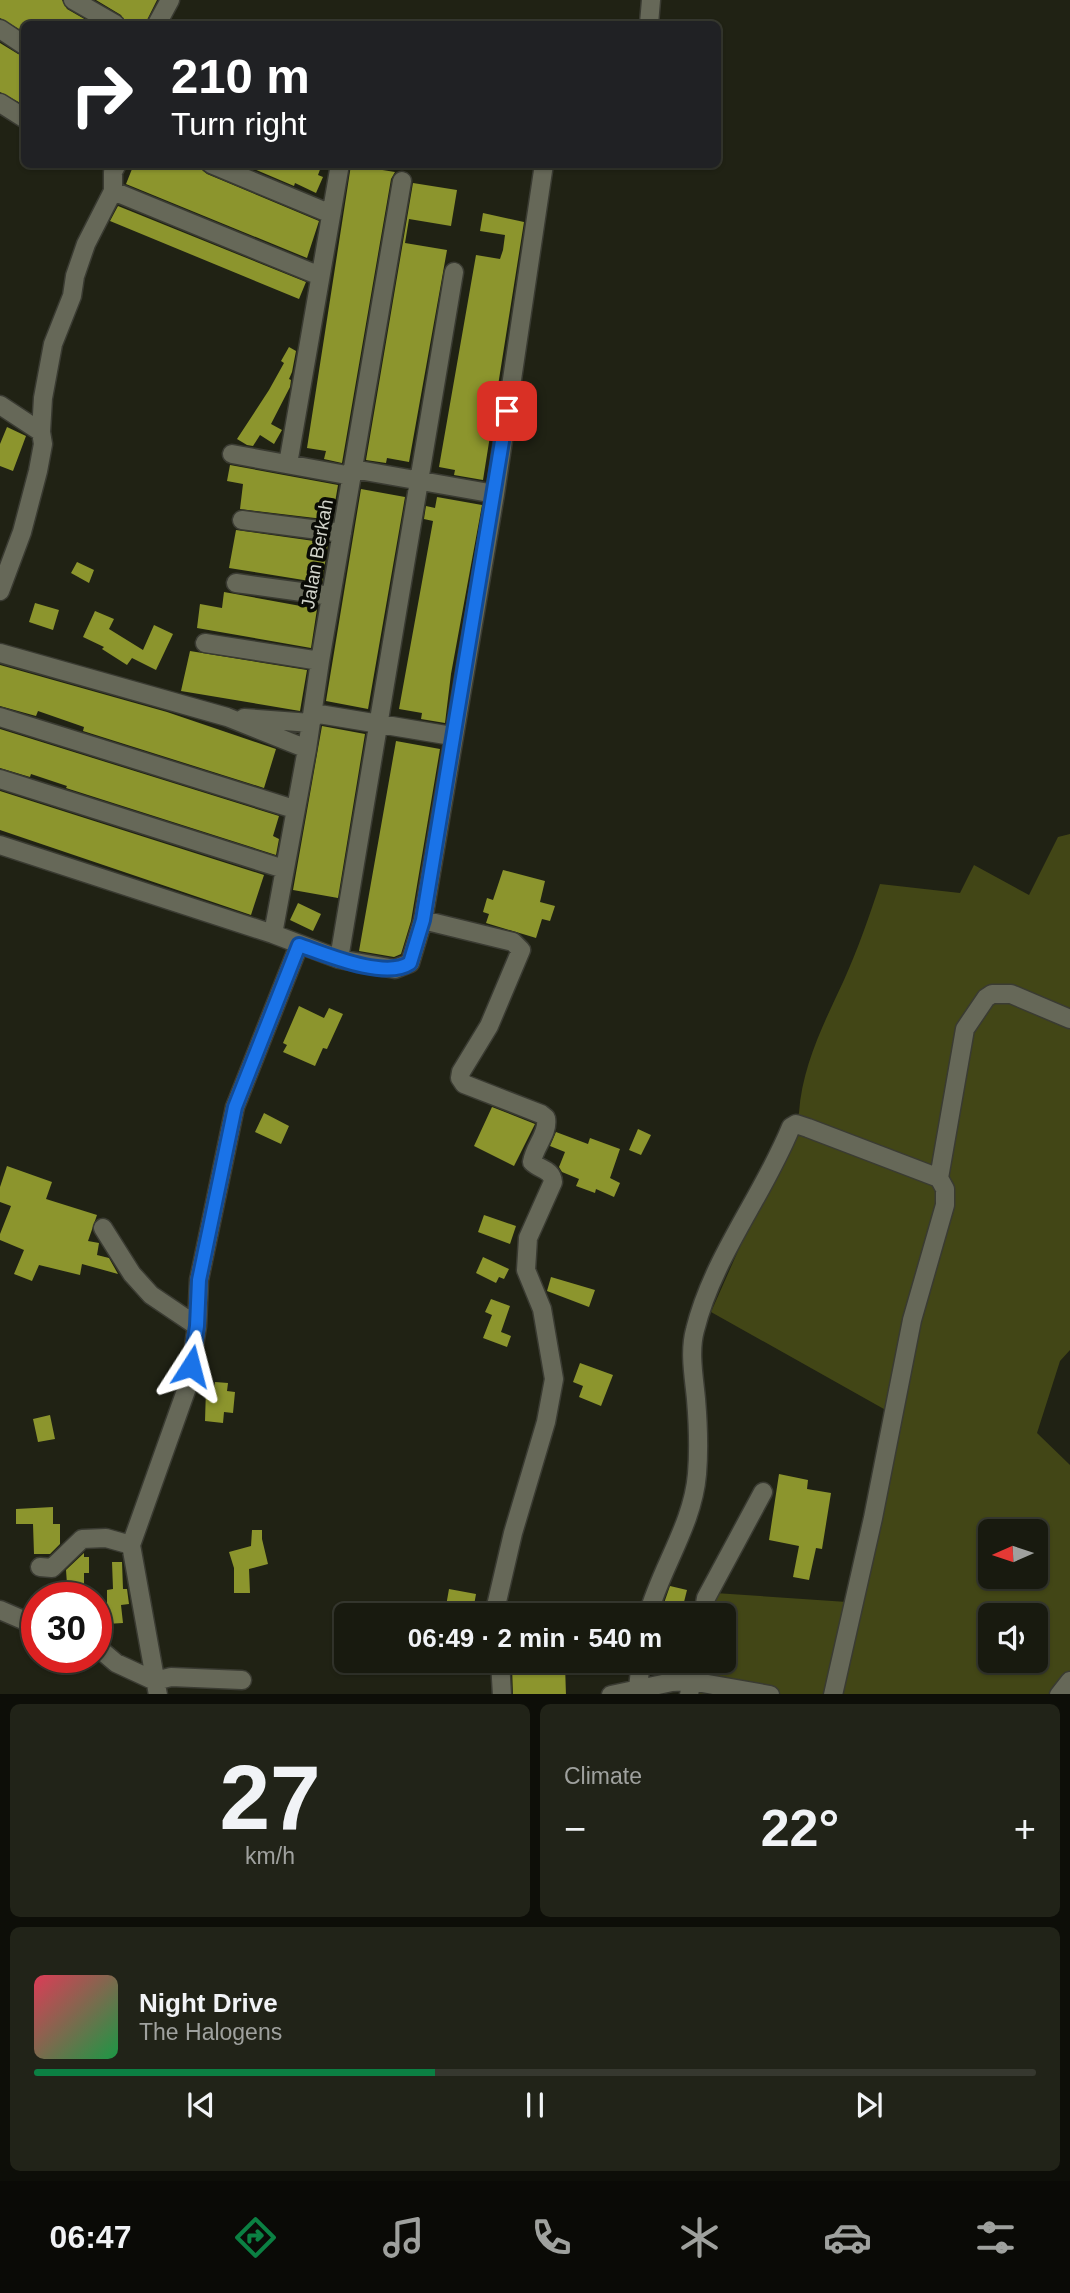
<!DOCTYPE html>
<html lang="en">
<head>
<meta charset="utf-8">
<style>
  :root { --surface:#181a0f; --page:#212318; --text:#f1f3f6; --muted:#9fa19e; --line:#36382f; --accent:#0b8043 }
  body { margin:0; font-family:Helvetica,sans-serif; background:var(--page); color:var(--text); height:100vh; display:flex; flex-direction:column; font-size:26px; white-space:nowrap }
  * { box-sizing:border-box; margin:0 }
  p { font-size:23px; color:var(--muted) }
  .icon { flex:none; width:38px; height:38px; fill:none; stroke:currentColor; stroke-width:2; stroke-linecap:round; stroke-linejoin:round }
  .map { position:relative; height:1694px; overflow:hidden }
  .drawer { display:flex; flex-direction:column; gap:10px; padding:10px; background:#0d0e08; flex:1 }
  .drawer>* { flex:none }
  .top-card { position:absolute; left:21px; top:21px; width:700px; height:147px; border-radius:10px; box-shadow:0 2px 5px #0004,0 0 0 2px var(--line); background:#202124; color:#fff; overflow:hidden }
  .needle { width:46px; rotate:267deg }
  .buttons { position:absolute; left:978px; top:1519px; display:grid; gap:14px }
  .buttons a { display:grid; place-items:center; width:70px; height:70px; border-radius:10px; background:var(--surface); box-shadow:0 2px 5px #0004,0 0 0 2px var(--line); font-size:35px }
  .speed { position:absolute; left:21px; top:1582px; display:flex; gap:14px; font-size:35px; font-weight:700; text-align:center }
  .speed>* { display:grid; place-content:center; width:91px; height:91px; border-radius:50%; background:var(--surface); box-shadow:0 2px 5px #0004,0 0 0 2px var(--line); line-height:1 }
  .speed .limit { border:10px solid #d22; background:#fff; color:#111 }
  .pin { position:absolute; display:grid; place-items:center; width:60px; height:60px; color:#fff; margin:-30px; border-radius:14px; box-shadow:0 4px 10px #0006 }
  .me { position:absolute; width:77px; margin:-38px; rotate:9deg; stroke-linejoin:round; filter:drop-shadow(0 0 5px #0008) }
  .turn { display:flex; align-items:center; gap:24px; height:147px; padding:0 35px; font-size:32px }
  .turn .icon { width:91px; height:91px; stroke-width:2.5 }
  .turn b { display:block; font-size:49px; line-height:60px }
  .big { font-size:52px; font-weight:700; line-height:1.1 }
  .drawer .widget { flex:1; display:flex; flex-direction:column; justify-content:center; gap:10px; min-width:0; padding:0 24px; border-radius:10px; background:var(--page) }
  .drawer .dial { align-items:center; gap:0 }
  .dial b { font-size:91px; line-height:1 }
  .song { display:flex; align-items:center; gap:21px }
  .cover { width:84px; height:84px; border-radius:10px; background:linear-gradient(135deg,hsl(350 70% 55%),hsl(140 70% 35%)) }
  .played { height:7px; border-radius:4px; background:linear-gradient(90deg,var(--accent) 40%,var(--line) 40%) }
  .keys { display:flex; justify-content:space-around; direction:ltr }
  .heat { display:flex; justify-content:space-between; align-items:center; font-size:38px; direction:ltr }
  .drawer .tiles { flex:1; display:grid; gap:10px; grid-template-columns:1fr 1fr }
  .widget:last-child { grid-column:span 2 }
  .trip { position:absolute; left:334px; top:1603px; width:402px; height:70px; border-radius:10px; background:var(--surface); box-shadow:0 2px 5px #0004,0 0 0 2px var(--line); font-weight:700; line-height:70px; text-align:center }
  .dock { display:flex; height:112px; justify-content:space-around; align-items:center; background:#0a0a06; color:var(--muted) }
  .dock .icon { width:49px; height:49px }
  .dock .on { color:var(--accent) }
  .dock b { font-size:32px; color:var(--text) }
  .map>svg:first-child { display:block }
  .green { fill:#424616; fill-rule:evenodd }
  .building { fill:#8c952d }
  .lines { fill:none; stroke-linecap:round; stroke-linejoin:round }
  .minor-casing { stroke:#3a3b32; stroke-width:21 }
  .minor { stroke:#666858; stroke-width:18 }
  .route-casing { stroke:#114b97; stroke-width:18 }
  .route { stroke:#1a73e8; stroke-width:12 }
  .labels { text-anchor:middle; dominant-baseline:central; stroke-width:7; stroke-linejoin:round; paint-order:stroke }
  .street-label { font-size:19px; fill:#d1d3ca; stroke:#0a0b06 }
</style>
</head>
<body>
<div class="map">
<svg width="1070" height="1695" viewBox="0 0 1070 1695">
  <rect width="100%" height="100%" fill="#202214"/>
  <path class="green" d="M1070 834V1350L1060 1361 1037 1433 1070 1465V1694L703 1695 695 1693 701 1661H724V1615H710L715 1593 847 1602 891 1413 711 1312 799 1113C802 1066 824 1023 844 980 858 949 869 917 880 884L960 893 974 865 1029 895 1058 837ZM990 1531H1036V1577H990ZM990 1615H1036V1661H990Z"/>
  <path class="building" d="M0 0H62L67 9 93 24H24V32L0 18Z
    M96 0H157L145 24H126L121 15Z
    M0 43 18 54 24 56V105L0 92Z
    M134 164H200L202 170 207 174 319 221 307 258 126 184Z
    M242 164H322L318 175 323 177 316 193 295 183 294 186Z
    M351 165 395 172 391 179 342 463 324 459 326 451 307 448Z
    M413 183 457 190 451 226 409 219 405 243 447 250 409 462 387 458 386 463 366 460Z
    M118 206 306 282 299 299 110 221Z
    M483 213 524 222 483 480 454 475 455 470 439 467 476 255 500 259 503 250 505 235 480 231Z
    M289 347 296 351 292 372 289 379 291 380 290 387 271 424 282 430 274 444 260 435 253 446 247 445 237 439 269 390 284 363 281 361Z
    M7 427 26 436 13 471 0 466V444Z
    M230 465 338 485 332 520 240 509 243 484 227 481Z
    M361 489 405 497 368 709 326 701Z
    M437 497 482 505 451 674 445 723 421 719 422 713 399 709 433 521 424 519 426 506 435 508Z
    M236 530 328 543 322 583 229 568Z
    M77 562 94 570 89 583 71 573Z
    M224 592 317 609 311 648 197 628 200 604 222 608Z
    M35 603 59 610 53 630 29 622Z
    M95 611 114 619 109 629 143 650 154 625 173 634 156 670 132 658 127 665 102 649 104 647 83 637Z
    M190 651 307 670 300 711 181 691Z
    M0 665 167 712 276 749 264 788 83 731 84 727 38 711 36 716 0 706Z
    M322 726 365 734 338 898 293 890Z
    M0 729 279 816 273 836 279 839 276 855 66 788 67 786 31 774 30 777 0 768Z
    M396 741 440 749 411 921 401 954 394 957 359 951Z
    M0 791 264 875 251 915 0 830Z
    M503 870 545 881 540 902 555 906 550 921 542 919 536 938 486 923 489 914 483 912 487 898 493 900Z
    M298 903 321 914 313 931 290 920Z
    M299 1006 324 1018 329 1008 343 1014 327 1049 323 1048 315 1066 283 1052 287 1045 283 1043Z
    M492 1107 535 1124 514 1166 474 1146Z
    M264 1113 289 1126 281 1144 255 1132Z
    M638 1129 651 1135 641 1155 629 1150Z
    M556 1132 588 1144 590 1138 620 1149 610 1178 620 1183 614 1197 596 1189 595 1193 576 1186 579 1179 562 1172 559 1167 565 1152 550 1146Z
    M7 1166 52 1182 46 1199 97 1215 88 1241 99 1243 97 1255 109 1258 118 1274 82 1264 80 1275 39 1265 32 1281 14 1274 24 1250 0 1240V1234L11 1206 0 1202V1187Z
    M484 1215 516 1226 510 1244 478 1232Z
    M483 1257 509 1269 504 1279 499 1277 496 1283 476 1273Z
    M551 1277 595 1290 589 1307 547 1291Z
    M491 1299 510 1306 501 1332 511 1336 507 1347 483 1338 492 1315 485 1312Z
    M580 1363 613 1375 601 1406 579 1397 583 1386 573 1382Z
    M215 1382 228 1383 227 1391 235 1392 233 1413 224 1412 223 1423 205 1421 206 1389H214Z
    M50 1415 55 1439 38 1442 33 1419Z
    M779 1474 808 1480 807 1489 831 1493 822 1549 816 1548 809 1580 793 1577 799 1546 769 1540Z
    M53 1507V1524H60V1544L50 1554H34L33 1524H16V1509Z
    M252 1530H262V1539L268 1564 249 1569 250 1593H234V1568L229 1552 251 1546Z
    M84 1553V1557H89V1573H84V1584H67L66 1570Z
    M112 1562H122L123 1589H127L129 1604 121 1605 123 1623 106 1624 104 1607H107V1590L113 1589Z
    M670 1586 687 1590 682 1610 663 1606Z
    M449 1589 476 1594 473 1611 446 1606Z
    M565 1665 566 1695H513L512 1666 544 1668Z"/>
  <g class="lines">
    <defs>
      <path id="minor" d="M73 0 115 24
        M157 24 170 0
        M649 24 651 0
        M0 29 24 45
        M0 103 24 118
        M211 164 331 214
        M113 191 320 276
        M0 405 41 432
        M232 454 352 476
        M288 464 340 164
        M353 469 495 494
        M242 520 342 533
        M236 583 331 596
        M0 591 22 532 38 471 43 444 41 432 43 398 53 344 72 296 75 276 86 244 113 191V172L117 164
        M205 643 320 661
        M0 653 227 717 307 749
        M313 713 452 736
        M0 717 294 809
        M244 718 311 723
        M0 779 284 869
        M0 845 273 934 339 959 395 969 410 963 423 920 495 494 544 164
        M423 920 513 942 521 950 489 1026 461 1072 460 1078 464 1084 541 1114 546 1118C549 1133 534 1147 532 1162 540 1170 552 1169 553 1182L528 1238 526 1270 542 1309 554 1379 546 1422 513 1533 496 1606V1615
        M273 934 307 749 320 661 402 181
        M339 959 454 272
        M939 1178 965 1029 986 998 992 994H1011L1070 1019
        M103 1228 132 1274 151 1295 197 1326
        M40 1567 52 1568 82 1539 106 1538 131 1545
        M0 1610 37 1626
        M648 1615C661 1568 693 1524 697 1474 699 1450 698 1423 696 1399 694 1377 689 1352 695 1330 713 1257 763 1196 791 1127L796 1124 808 1128 939 1178 945 1189V1205L912 1320 873 1518 833 1695
        M703 1615 706 1598 763 1492
        M96 1646 116 1663 155 1681 171 1677 242 1680
        M500 1661 502 1695
        M638 1688 641 1661
        M158 1695 131 1545 188 1385 197 1326 199 1280 235 1107 299 945
        M611 1695 672 1682 691 1681 770 1695
        M689 1695 695 1661
        M1059 1695 1070 1681"/>
    </defs>
    <use href="#minor" class="minor-casing"/>
    <use href="#minor" class="minor"/>
  </g>
  <g class="lines">
    <defs>
      <path id="route" d="M191 1366 197 1326 199 1280 235 1107 299 945C325 954 385 980 410 963L423 920 507 411"/>
    </defs>
    <use href="#route" class="route-casing"/>
    <use href="#route" class="route"/>
  </g>
  <g class="labels">
    <g class="street-label">
      <text transform="translate(317 554) rotate(-80)">Jalan Berkah</text>
    </g>
  </g>
</svg>
<div class="buttons">
<a><svg class="needle" viewBox="-14 -14 28 28"><path d="M0-13l5 13h-10z" fill="#e53935"/><path d="M0 13l5-13h-10z" fill="#9fa19e"/></svg></a>
<a><svg class="icon" aria-label="sound" viewBox="0 0 24 24"><path d="M4 9h4l5-4v14l-5-4H4zM17 9q2 3 0 6"/></svg></a>
</div>
<div class="speed"><div class="limit">30</div></div>
<div class="pin" style="left:507px;top:411px;background:#d93025"><svg class="icon" aria-label="arrive" viewBox="0 0 24 24"><path d="M6 21V4h12l-3 4 3 4H6"/></svg></div>
<svg class="me" style="left:191px;top:1366px" viewBox="-20 -20 40 40"><path d="M0-17L14 15 0 8-14 15z" fill="#1a73e8" stroke="#fff" stroke-width="4"/></svg>
<div class="trip">06:49 · 2 min · 540 m</div>
<div class="top-card">
<div class="turn"><svg class="icon" aria-label="right" viewBox="0 0 24 24"><path d="M7 20v-9h11M14 6l5 5-5 5"/></svg><div><b>210 m</b>Turn right</div></div>
</div>
</div>
<section class="drawer">
<div class="tiles">
<div class="widget dial"><b>27</b><p>km/h</p></div>
<div class="widget"><p>Climate</p>
<div class="heat"><a>−</a><b class="big">22°</b><a>+</a></div>
</div>
<div class="widget">
<div class="song"><i class="cover"></i><div><b>Night Drive</b><p>The Halogens</p></div></div>
<div class="played"></div>
<div class="keys"><svg class="icon" aria-label="previous" viewBox="0 0 24 24"><path d="M18 5L8 12l10 7zM5 5v14"/></svg><svg class="icon" aria-label="pause" viewBox="0 0 24 24"><path d="M8 5v14M16 5v14"/></svg><svg class="icon" aria-label="next" viewBox="0 0 24 24"><path d="M6 5l10 7-10 7zM19 5v14"/></svg></div>
</div>
</div>
</section>
<nav class="dock">
<b>06:47</b>
<svg class="icon on" aria-label="directions" viewBox="0 0 24 24"><path d="M12 3l9 9-9 9-9-9zM9 14v-3h6M13 9l2 2-2 2"/></svg>
<svg class="icon" aria-label="music" viewBox="0 0 24 24"><path d="M9 18V5l10-2v13"/><circle cx="6" cy="18" r="3"/><circle cx="16" cy="16" r="3"/></svg>
<svg class="icon" aria-label="phone" viewBox="0 0 24 24"><path d="M5 4h4l2 5-3 2q2 4 5 5l2-3 5 2v4C11 20 4 13 5 4z"/></svg>
<svg class="icon" aria-label="climate" viewBox="0 0 24 24"><path d="M12 3v18M4 7l16 10M4 17L20 7"/></svg>
<svg class="icon" aria-label="car" viewBox="0 0 24 24"><path d="M5 17H2v-5l4-1 3-4h7l3 4 3 1v5h-3M9 17h6M6 11h13"/><circle cx="7" cy="17" r="2"/><circle cx="17" cy="17" r="2"/></svg>
<svg class="icon" aria-label="filters" viewBox="0 0 24 24"><path d="M4 7h16M4 17h16"/><circle cx="9" cy="7" r="2"/><circle cx="15" cy="17" r="2"/></svg>
</nav>
</body>
</html>
